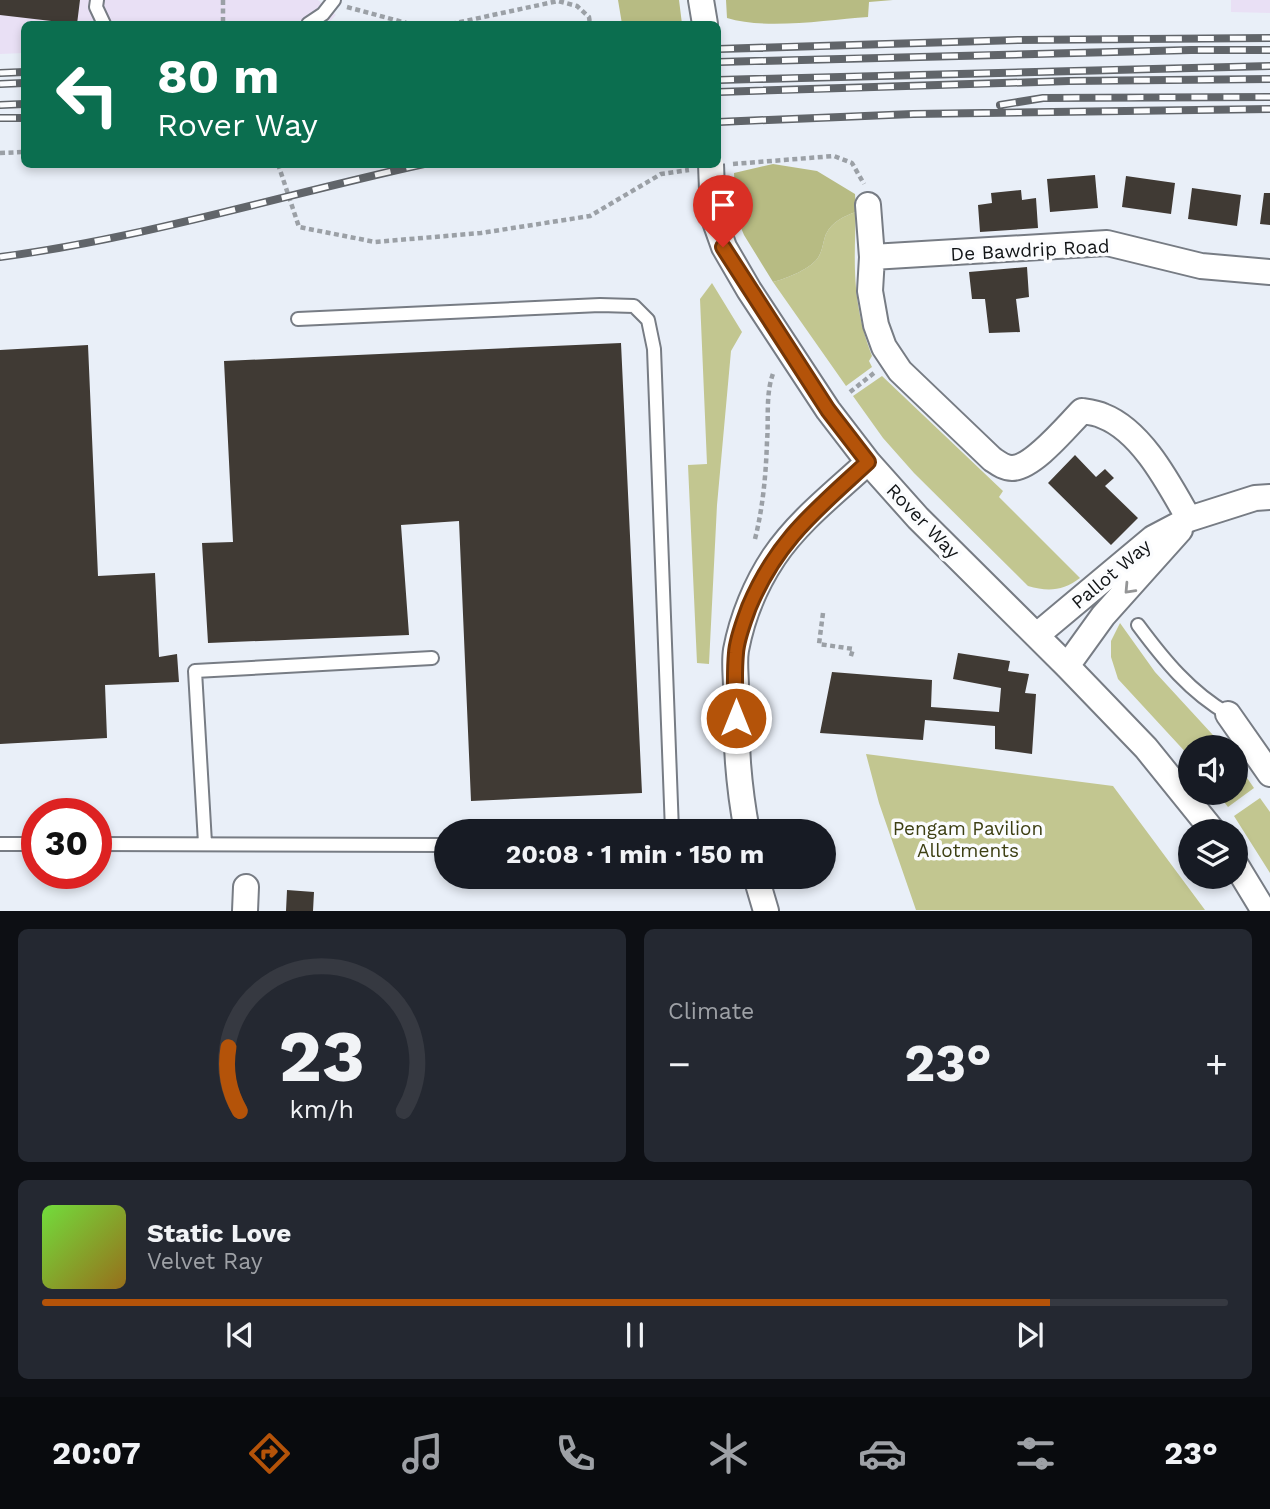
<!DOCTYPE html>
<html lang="en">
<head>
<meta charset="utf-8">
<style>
  :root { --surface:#171b24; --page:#242831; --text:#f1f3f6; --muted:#9ea1a6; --line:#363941; --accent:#b45309 }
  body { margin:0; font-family:"Work Sans",sans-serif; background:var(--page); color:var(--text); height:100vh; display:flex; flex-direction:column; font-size:26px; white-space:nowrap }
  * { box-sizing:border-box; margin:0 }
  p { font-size:23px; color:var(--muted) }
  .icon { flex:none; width:38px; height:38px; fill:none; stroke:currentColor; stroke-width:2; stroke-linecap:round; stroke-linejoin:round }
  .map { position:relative; height:911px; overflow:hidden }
  .details { display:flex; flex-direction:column; gap:18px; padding:18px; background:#0d0f14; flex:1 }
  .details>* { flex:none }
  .top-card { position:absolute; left:21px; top:21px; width:700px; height:147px; border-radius:10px; box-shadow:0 4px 10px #0003; background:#0b6e4f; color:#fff; overflow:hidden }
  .controls { position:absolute; left:1178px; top:735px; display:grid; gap:14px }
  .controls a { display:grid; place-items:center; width:70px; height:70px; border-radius:50%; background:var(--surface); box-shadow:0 4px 10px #0003; font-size:35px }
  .speed { position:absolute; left:21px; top:798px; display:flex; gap:14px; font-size:35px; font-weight:700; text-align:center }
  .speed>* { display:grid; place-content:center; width:91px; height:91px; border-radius:50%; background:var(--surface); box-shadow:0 4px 10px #0003; line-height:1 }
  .speed .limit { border:10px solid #d22; background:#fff; color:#111 }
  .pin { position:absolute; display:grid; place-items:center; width:60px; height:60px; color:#fff; margin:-72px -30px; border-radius:50% 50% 50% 0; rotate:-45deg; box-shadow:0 0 7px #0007 }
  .pin .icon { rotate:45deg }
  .me { position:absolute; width:77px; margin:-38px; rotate:0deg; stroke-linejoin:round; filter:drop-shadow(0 0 5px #0008) }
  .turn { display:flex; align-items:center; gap:24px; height:147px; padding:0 21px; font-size:32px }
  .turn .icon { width:91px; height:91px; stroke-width:2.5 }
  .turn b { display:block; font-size:49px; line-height:60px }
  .big { font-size:52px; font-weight:700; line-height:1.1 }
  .details .widget { flex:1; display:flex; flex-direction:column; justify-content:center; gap:10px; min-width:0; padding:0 24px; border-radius:10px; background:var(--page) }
  .details .dial { align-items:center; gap:0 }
  .dial svg { height:182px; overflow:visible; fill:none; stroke:var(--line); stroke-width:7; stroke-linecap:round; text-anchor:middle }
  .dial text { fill:var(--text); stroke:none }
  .song { display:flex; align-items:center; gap:21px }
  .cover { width:84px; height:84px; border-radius:10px; background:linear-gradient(135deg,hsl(100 70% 55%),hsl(40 70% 35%)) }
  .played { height:7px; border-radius:4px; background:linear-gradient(90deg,var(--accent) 85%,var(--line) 85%) }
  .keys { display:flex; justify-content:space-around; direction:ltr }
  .heat { display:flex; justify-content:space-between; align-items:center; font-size:38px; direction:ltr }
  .details .tiles { flex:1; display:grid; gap:18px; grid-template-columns:1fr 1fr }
  .widget:last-child { grid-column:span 2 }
  .trip { position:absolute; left:434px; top:819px; width:402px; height:70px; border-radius:35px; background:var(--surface); box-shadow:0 4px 10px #0003; font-weight:700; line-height:70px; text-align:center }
  .tab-bar { display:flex; height:112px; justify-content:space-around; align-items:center; background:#090b0e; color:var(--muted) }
  .tab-bar .icon { width:49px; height:49px }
  .tab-bar .selected { color:var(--accent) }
  .tab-bar b { font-size:32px; color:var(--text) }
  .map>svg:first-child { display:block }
  .commercial { fill:#e9e0f5 }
  .green { fill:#c2c690 }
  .forest { fill:#b7bb83 }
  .building { fill:#403a34 }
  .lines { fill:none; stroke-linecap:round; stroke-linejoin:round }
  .lane-casing { stroke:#777c84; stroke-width:16 }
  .street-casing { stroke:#777c84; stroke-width:28 }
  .path { stroke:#9ba0a6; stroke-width:4.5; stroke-dasharray:5 3.5; stroke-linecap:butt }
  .lane { stroke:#fff; stroke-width:12 }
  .street { stroke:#fff; stroke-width:24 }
  .rail-casing { stroke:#61656a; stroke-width:8 }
  .rail { stroke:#fbfcfe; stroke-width:5; stroke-dasharray:16; stroke-linecap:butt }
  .street-bridge-casing { stroke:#777c84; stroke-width:28; stroke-linecap:butt }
  .street-bridge { stroke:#fff; stroke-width:24 }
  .oneway { stroke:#949596 }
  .route-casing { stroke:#753606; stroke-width:18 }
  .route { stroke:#b45309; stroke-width:12 }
  .labels { text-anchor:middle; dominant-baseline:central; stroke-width:7; stroke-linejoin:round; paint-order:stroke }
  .street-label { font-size:19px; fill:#111416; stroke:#fbfcfe }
  .park-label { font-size:19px; fill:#3d3f13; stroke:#fbfcfe }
</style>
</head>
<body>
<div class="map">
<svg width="1270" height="911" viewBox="0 0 1270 911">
  <rect width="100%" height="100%" fill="#e9eff8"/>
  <path class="commercial" d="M0 0H318L336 15 327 24H24V53L0 54Z
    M1231 0H1270V13L1231 12Z"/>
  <path class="green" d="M856 212C854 267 852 303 872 356L869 361 872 367 846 386 773 282C786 279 813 268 819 256 823 249 823 241 826 234 832 222 844 216 856 212Z
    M712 283 742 332 731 351 717 505 709 664 697 663 688 465 707 464 700 299Z
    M882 376 1003 491 999 497 1080 578C1063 591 1048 592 1028 586L914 473 883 438 853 396Z
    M1120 623 1155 672 1224 747H1190V757L1118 679 1111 657V641Z
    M866 754 1113 786 1205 910H916L879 803Z
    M1236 762 1254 788 1228 807 1217 793H1236Z
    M1260 798 1270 812V873L1234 816Z"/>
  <path class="forest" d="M618 0H679L682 24H622Z
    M726 0H893L869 2 868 17C827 20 765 30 727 18Z
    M773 164 817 171 855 194 856 212C844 216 832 222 826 234 823 241 823 249 819 256 813 268 786 279 773 282L744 235 736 216 734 173Z"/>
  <path class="building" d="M0 0H80L77 24 0 15Z
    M1095 175 1098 208 1050 212 1047 179Z
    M1126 176 1175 183 1171 214 1122 207Z
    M1192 188 1241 195 1237 226 1188 219Z
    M1021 190 1022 200 1036 198 1038 228 980 232 978 205 992 203 991 193Z
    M1264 193H1270V225L1260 224Z
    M1027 267 1029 297 1016 299 1020 332 989 333 985 299H972L969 272Z
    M621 343 642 793 471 801 459 521 401 525 409 635 208 643 202 543 233 542 224 361Z
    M88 345 98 576 155 573 159 657 177 654 179 682 105 685 107 738 0 744V350Z
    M1075 455 1096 477 1105 469 1114 478 1105 486 1138 518 1111 545 1048 483Z
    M958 653 1010 661 1008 671 1029 674 1025 693 1036 694 1032 754 995 749V726L925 720 923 740 820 733 832 672 932 680 931 707 999 712 1001 688 953 679Z
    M287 890 314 892 313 911H286Z"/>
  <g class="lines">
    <defs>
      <path id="lane" d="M97 0 96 7 104 24
        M308 24 323 14 334 0
        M298 319 600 305 634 306 648 320 654 349 672 831
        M1138 625C1164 660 1190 692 1228 714
        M712 831 746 827
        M205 843 195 671 432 658
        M0 844H37
        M96 844 446 845"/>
      <path id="street" d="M701 0 705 24
        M868 205 872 257 870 291 876 325 884 347 900 371 992 459C998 463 1004 468 1012 468 1033 468 1067 426 1082 411 1089 412 1097 413 1103 416 1142 431 1169 484 1189 519
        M713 216 724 247 749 290 828 410 868 462 918 518 1067 666 1146 748 1213 831
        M872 257 1107 243 1201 266 1270 272
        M1037 635 1153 538 1189 519 1255 498 1270 497
        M1067 666 1103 616 1180 530
        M1228 714 1270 774
        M747 831C738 784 735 735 736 688 736 676 734 662 736 650 742 618 756 584 774 557 799 520 836 492 868 462
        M1236 865 1264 911
        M756 877 766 911
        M245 911 246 887"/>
    </defs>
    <use href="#lane" class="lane-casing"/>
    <use href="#street" class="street-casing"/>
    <path class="path" d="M223 0V24
      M347 7 410 24
      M451 24 558 1 577 6 589 17 590 24
      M0 153 24 152
      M278 164 299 227 375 242 481 233 590 216 661 174 689 170
      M733 164 834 156 852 163 864 184
      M850 392 874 373
      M755 539C763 507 766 474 767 441 769 418 765 393 774 371
      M823 613 819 644 853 649 850 659"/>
    <use href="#lane" class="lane"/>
    <use href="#street" class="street"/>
    <defs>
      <path id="rail" d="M718 49 1019 40 1270 38
        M718 62 1191 50H1270
        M0 73 24 72
        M718 80 1270 66
        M0 84 24 83
        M718 92 1069 81 1270 79
        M0 105 24 104
        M1000 105 1043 98 1270 97
        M0 118H24
        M718 122 913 114 1270 109
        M0 257C144 238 282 195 424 164"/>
    </defs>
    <use href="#rail" class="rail-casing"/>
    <use href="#rail" class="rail"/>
    <defs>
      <path id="street-bridge" d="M711 164 713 216"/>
    </defs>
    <use href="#street-bridge" class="street-bridge-casing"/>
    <use href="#street-bridge" class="street-bridge"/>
  </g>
  <defs><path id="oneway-chevron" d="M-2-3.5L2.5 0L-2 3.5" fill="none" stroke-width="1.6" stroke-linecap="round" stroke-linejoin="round" transform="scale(1.75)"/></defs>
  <use class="oneway" href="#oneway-chevron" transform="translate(1129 589) rotate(133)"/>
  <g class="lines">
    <defs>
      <path id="route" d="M723 247 828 410 868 462C816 510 777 540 749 607 744 621 737 638 736 653 734 675 735 697 736 718"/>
    </defs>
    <use href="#route" class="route-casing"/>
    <use href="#route" class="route"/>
  </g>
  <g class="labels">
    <g class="street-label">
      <text transform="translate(1030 250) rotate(-3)">De Bawdrip Road</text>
      <text transform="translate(923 521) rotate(46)">Rover Way</text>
      <text transform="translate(1111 574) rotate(-40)">Pallot Way</text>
    </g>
    <g class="park-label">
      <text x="968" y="828">Pengam Pavilion<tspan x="968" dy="22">Allotments</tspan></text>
    </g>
  </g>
</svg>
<div class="controls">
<a><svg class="icon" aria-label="sound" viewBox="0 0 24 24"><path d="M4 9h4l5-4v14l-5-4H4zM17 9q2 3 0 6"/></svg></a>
<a><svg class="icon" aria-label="layers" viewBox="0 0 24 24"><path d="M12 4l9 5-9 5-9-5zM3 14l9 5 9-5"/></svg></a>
</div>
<div class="speed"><div class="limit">30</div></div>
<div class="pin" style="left:723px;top:247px;background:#d93025"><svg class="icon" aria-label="arrive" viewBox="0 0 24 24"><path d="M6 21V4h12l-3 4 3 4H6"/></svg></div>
<svg class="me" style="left:736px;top:718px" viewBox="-20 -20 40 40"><circle r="17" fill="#b45309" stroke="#fff" stroke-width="3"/><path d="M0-11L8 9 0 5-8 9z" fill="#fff"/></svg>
<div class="trip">20:08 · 1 min · 150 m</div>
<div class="top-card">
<div class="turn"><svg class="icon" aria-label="left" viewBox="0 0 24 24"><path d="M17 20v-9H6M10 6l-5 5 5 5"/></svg><div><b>80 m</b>Rover Way</div></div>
</div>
</div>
<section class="details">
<div class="tiles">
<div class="widget dial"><svg viewBox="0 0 100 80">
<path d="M14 69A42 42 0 1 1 86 69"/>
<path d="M14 69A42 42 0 0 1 9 41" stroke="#b45309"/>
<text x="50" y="56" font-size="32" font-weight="700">23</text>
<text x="50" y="72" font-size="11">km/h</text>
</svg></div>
<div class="widget"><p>Climate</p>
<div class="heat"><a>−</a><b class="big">23°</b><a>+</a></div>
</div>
<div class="widget">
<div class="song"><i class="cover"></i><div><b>Static Love</b><p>Velvet Ray</p></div></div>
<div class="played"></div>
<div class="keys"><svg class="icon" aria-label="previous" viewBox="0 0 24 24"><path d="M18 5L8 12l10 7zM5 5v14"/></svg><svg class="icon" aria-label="pause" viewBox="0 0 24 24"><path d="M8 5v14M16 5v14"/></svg><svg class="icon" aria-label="next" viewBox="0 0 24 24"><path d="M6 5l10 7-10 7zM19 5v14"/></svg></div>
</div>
</div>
</section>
<nav class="tab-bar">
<b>20:07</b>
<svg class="icon selected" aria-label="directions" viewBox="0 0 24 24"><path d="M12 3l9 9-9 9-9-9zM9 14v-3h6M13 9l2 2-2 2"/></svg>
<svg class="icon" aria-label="music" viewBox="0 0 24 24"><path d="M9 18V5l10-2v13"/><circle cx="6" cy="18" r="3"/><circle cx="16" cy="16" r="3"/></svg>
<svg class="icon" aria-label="phone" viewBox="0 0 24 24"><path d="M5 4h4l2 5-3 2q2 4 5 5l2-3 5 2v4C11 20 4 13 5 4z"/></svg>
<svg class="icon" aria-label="climate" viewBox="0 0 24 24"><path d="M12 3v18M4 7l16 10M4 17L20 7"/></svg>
<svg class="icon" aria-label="car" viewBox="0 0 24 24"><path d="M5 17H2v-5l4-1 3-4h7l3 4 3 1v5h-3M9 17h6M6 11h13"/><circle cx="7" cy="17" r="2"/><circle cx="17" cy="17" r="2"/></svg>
<svg class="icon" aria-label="filters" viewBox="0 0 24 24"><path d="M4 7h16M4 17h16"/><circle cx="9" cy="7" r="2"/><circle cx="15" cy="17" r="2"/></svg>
<b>23°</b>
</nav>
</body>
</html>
